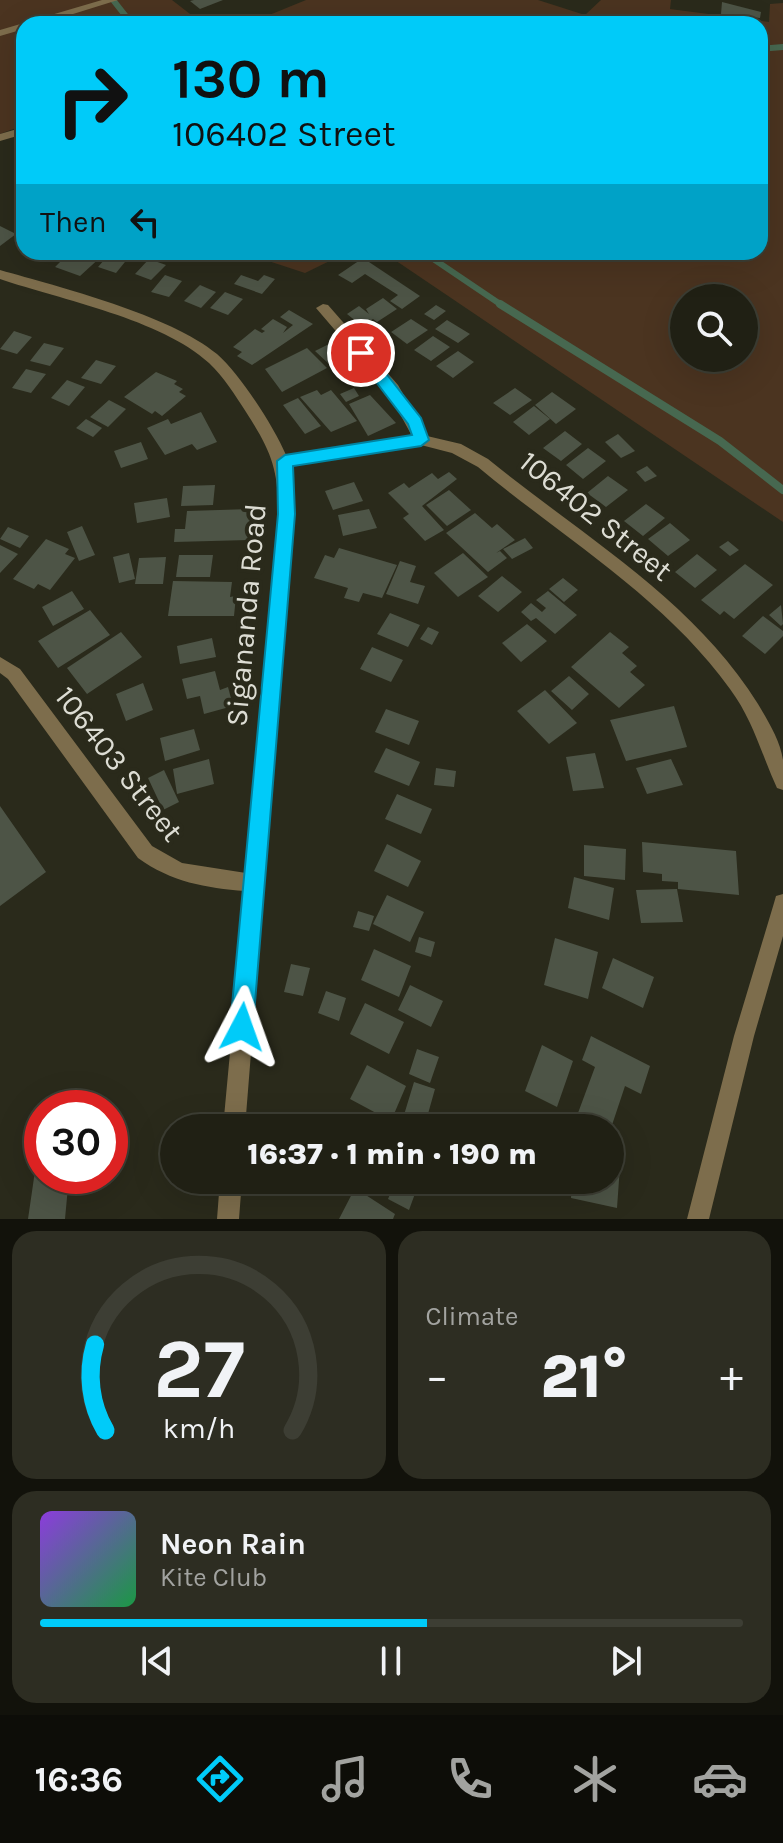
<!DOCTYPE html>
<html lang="en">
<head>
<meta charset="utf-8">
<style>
  :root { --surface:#202014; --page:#2d2d22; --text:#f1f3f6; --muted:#a2a3a0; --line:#3d3e34; --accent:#00cbf9 }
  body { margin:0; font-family:Karla,sans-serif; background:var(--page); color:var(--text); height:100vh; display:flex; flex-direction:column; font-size:30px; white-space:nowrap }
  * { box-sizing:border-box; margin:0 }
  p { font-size:26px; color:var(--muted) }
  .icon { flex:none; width:44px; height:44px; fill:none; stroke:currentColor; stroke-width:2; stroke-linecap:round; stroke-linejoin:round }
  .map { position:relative; height:1219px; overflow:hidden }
  .panel { display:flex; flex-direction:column; gap:12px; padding:12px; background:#12120b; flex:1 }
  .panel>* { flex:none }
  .hud { position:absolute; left:16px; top:16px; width:752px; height:244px; border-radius:24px; box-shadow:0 8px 32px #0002,0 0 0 2px var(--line); background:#00cbf9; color:#111; overflow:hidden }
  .controls { position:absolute; left:670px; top:284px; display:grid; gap:16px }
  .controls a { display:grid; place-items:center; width:88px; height:88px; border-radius:50%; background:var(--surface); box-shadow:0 8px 32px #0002,0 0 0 2px var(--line); font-size:40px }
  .speed { position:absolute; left:24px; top:1090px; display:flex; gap:16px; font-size:40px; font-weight:700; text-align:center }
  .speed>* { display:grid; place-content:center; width:104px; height:104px; border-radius:50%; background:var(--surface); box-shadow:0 8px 32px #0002,0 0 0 2px var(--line); line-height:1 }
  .speed .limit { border:12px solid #d22; background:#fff; color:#111 }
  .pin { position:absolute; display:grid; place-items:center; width:68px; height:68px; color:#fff; margin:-34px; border:4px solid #fff; border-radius:50%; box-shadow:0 2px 8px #0007 }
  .me { position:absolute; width:88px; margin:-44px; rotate:4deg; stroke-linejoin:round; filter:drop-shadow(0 0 6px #0008) }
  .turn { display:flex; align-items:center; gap:28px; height:168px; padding:0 24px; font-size:36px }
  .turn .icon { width:104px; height:104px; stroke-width:2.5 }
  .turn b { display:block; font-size:56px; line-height:68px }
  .then { display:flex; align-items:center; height:76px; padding:0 24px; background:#0003; gap:16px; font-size:30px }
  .big { font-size:60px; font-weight:800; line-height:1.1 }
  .panel .card { flex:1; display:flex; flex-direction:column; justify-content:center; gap:12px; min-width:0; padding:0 28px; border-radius:24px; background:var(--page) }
  .panel .dial { align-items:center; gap:0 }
  .dial svg { height:208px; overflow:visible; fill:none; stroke:var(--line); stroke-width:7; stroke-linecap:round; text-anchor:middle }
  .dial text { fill:var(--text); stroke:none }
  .song { display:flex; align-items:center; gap:24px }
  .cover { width:96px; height:96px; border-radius:12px; background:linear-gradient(135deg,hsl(270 70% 55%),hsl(140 70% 35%)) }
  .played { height:8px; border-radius:4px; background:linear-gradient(90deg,var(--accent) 55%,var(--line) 55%) }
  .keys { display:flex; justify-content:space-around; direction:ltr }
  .heat { display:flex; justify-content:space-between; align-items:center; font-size:44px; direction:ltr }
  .panel .tiles { flex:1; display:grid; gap:12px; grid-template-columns:1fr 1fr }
  .card:last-child { grid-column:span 2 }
  .trip { position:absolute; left:160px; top:1114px; width:464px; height:80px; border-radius:40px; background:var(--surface); box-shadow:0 8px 32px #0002,0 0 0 2px var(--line); font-weight:800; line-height:80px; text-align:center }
  .tabs { display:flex; height:128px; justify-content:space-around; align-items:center; background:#0d0d08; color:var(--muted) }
  .tabs .icon { width:56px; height:56px }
  .tabs .current { color:var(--accent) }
  .tabs b { font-size:36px; color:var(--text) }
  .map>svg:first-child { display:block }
  .green { fill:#4b3420; fill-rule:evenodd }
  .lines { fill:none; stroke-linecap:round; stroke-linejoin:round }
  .stream-far1 { stroke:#476850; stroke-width:6 }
  .stream { stroke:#476850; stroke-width:8 }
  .building { fill:#4d5446 }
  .street { fill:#7d6d4c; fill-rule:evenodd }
  .route { fill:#00cbf9; stroke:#0084a2; stroke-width:2 }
  .labels { text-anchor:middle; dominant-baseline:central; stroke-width:8; stroke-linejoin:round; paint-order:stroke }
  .street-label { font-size:30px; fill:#ddddd4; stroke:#2a2a1b }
</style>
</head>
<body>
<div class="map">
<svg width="783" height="1219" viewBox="0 0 783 1219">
  <rect width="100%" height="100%" fill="#2a2a1b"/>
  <path class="green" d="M0 0H172L203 24H24V125L0 134Z
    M306 0H538L585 15 601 0H671L670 9 769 22 770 4 783 3V522L383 252H760V24H247ZM684 298H744V358H684Z
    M241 252H348L305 273Z"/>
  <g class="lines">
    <path class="stream-far1" d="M113 0 132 24
      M760 49 783 47
      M423 252 503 306"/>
    <path class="stream" d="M500 304 720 441 783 490"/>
  </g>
  <path class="building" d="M194 0H223L200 9 190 1Z
    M722 2 761 12 760 18 721 14Z
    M0 226 16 234 0 246Z
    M70 252H95L103 255 80 276 55 267Z
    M111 252 129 257 116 273 98 267Z
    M363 258 420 296 402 309 390 301 398 295 365 274 352 283 338 275Z
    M149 259 166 265 151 280 135 274Z
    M165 275 182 281 169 297 151 292Z
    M241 275 258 281 264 275 275 279 262 294 234 284Z
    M200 285 216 292 201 308 184 301Z
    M225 292 243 299 228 315 210 308Z
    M383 298 397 309 377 322 373 319 362 326 347 314 359 306 369 314 366 309Z
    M436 305 446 311 434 320 424 314Z
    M289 310 313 324 252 365 237 356 242 352 233 347 255 329 262 333 265 331 261 329 273 319 287 327 283 333 293 325 280 317Z
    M411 319 428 330 407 344 391 332Z
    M447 320 470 334 458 343 435 329Z
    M14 331 32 337 17 354 0 349Z
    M433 336 450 347 431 361 414 350Z
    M44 343 64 348 50 366 30 361Z
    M331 343 345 357 330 365 315 351Z
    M307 348 327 368 282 392 265 369Z
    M458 351 474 362 453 378 436 366Z
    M96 360 116 366 101 384 81 378Z
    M26 369 46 374 31 393 12 388Z
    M156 372 177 381 174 384 183 389 179 392 186 396 162 416 155 411 152 414 124 397Z
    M67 380 85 387 69 406 51 398Z
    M354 388 359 396 346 402 340 394Z
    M515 388 532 400 510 415 493 403Z
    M317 390 321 395 331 390 357 421 331 432 300 397Z
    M552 392 576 409 556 424 535 405Z
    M370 395 396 423 368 436 349 404Z
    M298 398 321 426 305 434 283 405Z
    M109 400 126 409 108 427 90 417Z
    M534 406 550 419 529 435 513 422Z
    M201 412 217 442 197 450 192 444 165 455 147 428 168 419 171 424Z
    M86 419 102 428 93 437 76 428Z
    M565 431 582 444 561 461 543 448Z
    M618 434 635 451 621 458 605 442Z
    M141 442 148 459 121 468 114 451Z
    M588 448 606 461 583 479 566 465Z
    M647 466 657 476 645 482 636 472Z
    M449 472 457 479 422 506 444 530 425 541 403 518 409 514 388 493 404 483 409 488 432 473 438 479Z
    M608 476 628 490 606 507 587 493Z
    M354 482 363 501 333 510 325 491Z
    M215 485 213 505 181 506 183 486Z
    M449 490 471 510 447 526 426 505Z
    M167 498 170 517 137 523 134 503Z
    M646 504 665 518 643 536 624 521Z
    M251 509 249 540 174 542 175 529H185L187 511Z
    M369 509 377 528 343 536 338 515Z
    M475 513 492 528 497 524 515 540 496 553 500 551 507 558 488 572 446 533Z
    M670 523 690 540 668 556 648 539Z
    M82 526 95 555 79 561 67 532Z
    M8 527 29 536 20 548 0 539Z
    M525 538 533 548 512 559 503 549Z
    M46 539 69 549 65 554 75 558 50 590 38 584 34 589 13 579Z
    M728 541 739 550 730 556 719 547Z
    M0 545 18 554 0 573Z
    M339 548 397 565 382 598 363 593 359 602 344 598 348 588 314 578 325 555 334 558Z
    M129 553 135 579 119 583 113 557Z
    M463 553 488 577 458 597 434 573Z
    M697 554 717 570 695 588 675 572Z
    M179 555H213L210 577H176Z
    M166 557 163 584H135L139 558Z
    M400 561 416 566 410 582 425 586 418 604 386 594Z
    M745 564 773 585 734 619 724 611 720 615 701 600Z
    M502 576 522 592 498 612 478 596Z
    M563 578 578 590 564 602 549 589Z
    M173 581 232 582 230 597 236 596 234 616H168Z
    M72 591 84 609 53 626 42 607Z
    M548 591 577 615 555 634 536 618 531 621 521 612 531 603 542 612 546 608 536 600Z
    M781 605 783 624 781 626 769 615Z
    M90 610 110 635 58 668 38 641Z
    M390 613 420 625 408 647 377 634Z
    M763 616 783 631V636L765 654 742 636Z
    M527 624 547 641 521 662 502 643Z
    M428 627 439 632 432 645 420 639Z
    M121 632 142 657 87 694 67 668Z
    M610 632 629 647 622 653 637 666 630 672 645 685 619 708 571 667Z
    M212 638 216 657 180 664 177 646Z
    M372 647 403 660 391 682 360 669Z
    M215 671 220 690 228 687 233 706 204 714 200 696 187 699 182 679Z
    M569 676 589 694 572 710 551 691Z
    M143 683 153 710 126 721 116 694Z
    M545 690 577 723 549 744 517 711Z
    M674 706 687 747 626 761 610 720Z
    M386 709 419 721 409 745 375 732Z
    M194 729 200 750 165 761 160 738Z
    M386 748 420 762 409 786 374 772Z
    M595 753 604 788 573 791 566 757Z
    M209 759 214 784 177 794 173 769Z
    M671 759 683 785 647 794 636 768Z
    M436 768 456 771 454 787 434 785Z
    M164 770 179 802 163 810 148 778Z
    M397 794 432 809 421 834 385 819Z
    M0 806 46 872 0 906Z
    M642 842 736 851 739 895 678 889V882L662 881V874L643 872Z
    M387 844 421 861 408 887 374 871Z
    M584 845 626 849 625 880 584 876Z
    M574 877 614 888 609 920 568 908Z
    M677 889 683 922 641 923 636 890Z
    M387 895 424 912 410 942 373 924Z
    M358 911 374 916 369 931 353 927Z
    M419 937 435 942 431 957 415 952Z
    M555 938 598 952 588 999 544 985Z
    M374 949 411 966 399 997 361 980Z
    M613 958 654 977 643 1008 602 988Z
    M291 964 310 968 303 996 284 992Z
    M410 985 443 1001 431 1027 398 1010Z
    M326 991 346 998 339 1021 318 1013Z
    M365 1003 404 1022 389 1054 350 1034Z
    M591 1036 650 1066 641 1094 625 1086 611 1128 578 1113 595 1067 582 1060Z
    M542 1045 573 1061 557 1107 525 1091Z
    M417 1049 439 1057 430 1083 409 1074Z
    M367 1065 406 1086 391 1121 350 1099Z
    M414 1082 435 1089 424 1128H400Z
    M527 1118 564 1125V1128H526Z
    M36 1164H42V1176H69L65 1219H28Z
    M610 1164 620 1166 617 1208 571 1198 572 1180H610Z
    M396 1180H420L409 1210 388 1199Z
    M355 1188 395 1214 393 1219H339Z"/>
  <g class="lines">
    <path class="street" d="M102 0H118L41 24H24V29L0 36V30Z
      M24 127V134L0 141V134Z
      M0 270C60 287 170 315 217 354 240 374 274 427 286 455L412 436 388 392 316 308 323 304 328 305 398 385 427 436 461 444 488 459C581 535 694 600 758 704 768 721 780 740 783 760 783 769 783 780 783 790L777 788C761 753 753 720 730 689 665 598 562 537 478 467L452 453 421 445 290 466 294 514 245 1128H223L245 891C206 888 171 882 138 858L8 679 0 673V657L20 669 152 846 182 863 246 873 278 514C279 469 270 449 246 412 235 395 224 377 209 363 161 319 62 300 0 279Z
      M783 894V936L754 1036 709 1219H687L734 1036 774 903 776 896Z
      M220 1180H242L239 1219H217Z"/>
  </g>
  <path class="route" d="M361 348 367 349 421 418 429 440 421 446 293 466 295 514 253 1027 250 1035 242 1039 234 1035 230 1027 278 514 277 461 285 455 412 435 408 424 354 353Z"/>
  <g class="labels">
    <g class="street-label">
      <text transform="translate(596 516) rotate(39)">106402 Street</text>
      <text transform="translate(246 615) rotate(-85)">Sigananda Road</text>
      <text transform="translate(119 764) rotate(52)">106403 Street</text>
    </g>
  </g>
</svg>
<div class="controls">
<a><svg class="icon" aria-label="search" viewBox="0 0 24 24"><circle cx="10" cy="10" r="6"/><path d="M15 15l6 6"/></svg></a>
</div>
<div class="speed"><div class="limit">30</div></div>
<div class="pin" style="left:361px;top:353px;background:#d93025"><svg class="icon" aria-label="arrive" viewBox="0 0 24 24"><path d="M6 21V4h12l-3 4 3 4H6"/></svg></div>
<svg class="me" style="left:242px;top:1027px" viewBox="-20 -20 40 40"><path d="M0-17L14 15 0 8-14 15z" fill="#00cbf9" stroke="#fff" stroke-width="4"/></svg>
<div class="trip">16:37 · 1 min · 190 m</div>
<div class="hud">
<div class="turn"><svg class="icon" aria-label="right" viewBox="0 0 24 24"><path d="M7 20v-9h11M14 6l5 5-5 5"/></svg><div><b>130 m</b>106402 Street</div></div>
<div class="then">Then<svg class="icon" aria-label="left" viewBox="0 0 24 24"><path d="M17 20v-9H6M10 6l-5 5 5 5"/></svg></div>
</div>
</div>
<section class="panel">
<div class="tiles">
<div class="card dial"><svg viewBox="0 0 100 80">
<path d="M14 69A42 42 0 1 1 86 69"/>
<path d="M14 69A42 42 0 0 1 10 36" stroke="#00cbf9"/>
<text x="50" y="56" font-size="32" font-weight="700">27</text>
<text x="50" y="72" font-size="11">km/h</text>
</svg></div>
<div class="card"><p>Climate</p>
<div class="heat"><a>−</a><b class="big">21°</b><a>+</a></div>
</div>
<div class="card">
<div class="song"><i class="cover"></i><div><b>Neon Rain</b><p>Kite Club</p></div></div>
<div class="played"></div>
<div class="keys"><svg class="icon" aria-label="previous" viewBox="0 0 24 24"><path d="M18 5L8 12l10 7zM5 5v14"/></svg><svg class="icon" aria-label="pause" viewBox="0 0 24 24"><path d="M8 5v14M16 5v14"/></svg><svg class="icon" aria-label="next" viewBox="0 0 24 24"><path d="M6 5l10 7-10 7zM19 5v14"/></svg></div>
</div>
</div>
</section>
<nav class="tabs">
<b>16:36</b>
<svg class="icon current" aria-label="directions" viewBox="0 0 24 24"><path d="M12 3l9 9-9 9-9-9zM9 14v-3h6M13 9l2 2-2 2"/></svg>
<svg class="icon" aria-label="music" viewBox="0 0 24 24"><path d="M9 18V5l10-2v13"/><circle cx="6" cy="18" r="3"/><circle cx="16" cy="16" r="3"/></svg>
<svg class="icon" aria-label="phone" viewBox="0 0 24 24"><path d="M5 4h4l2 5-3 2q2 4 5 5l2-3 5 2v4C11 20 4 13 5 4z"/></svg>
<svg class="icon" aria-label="climate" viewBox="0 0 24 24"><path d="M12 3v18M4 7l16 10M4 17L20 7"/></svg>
<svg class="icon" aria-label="car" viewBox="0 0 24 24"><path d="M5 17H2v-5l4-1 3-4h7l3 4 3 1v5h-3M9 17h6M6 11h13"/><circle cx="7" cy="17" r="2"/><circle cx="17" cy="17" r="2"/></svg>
</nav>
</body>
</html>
